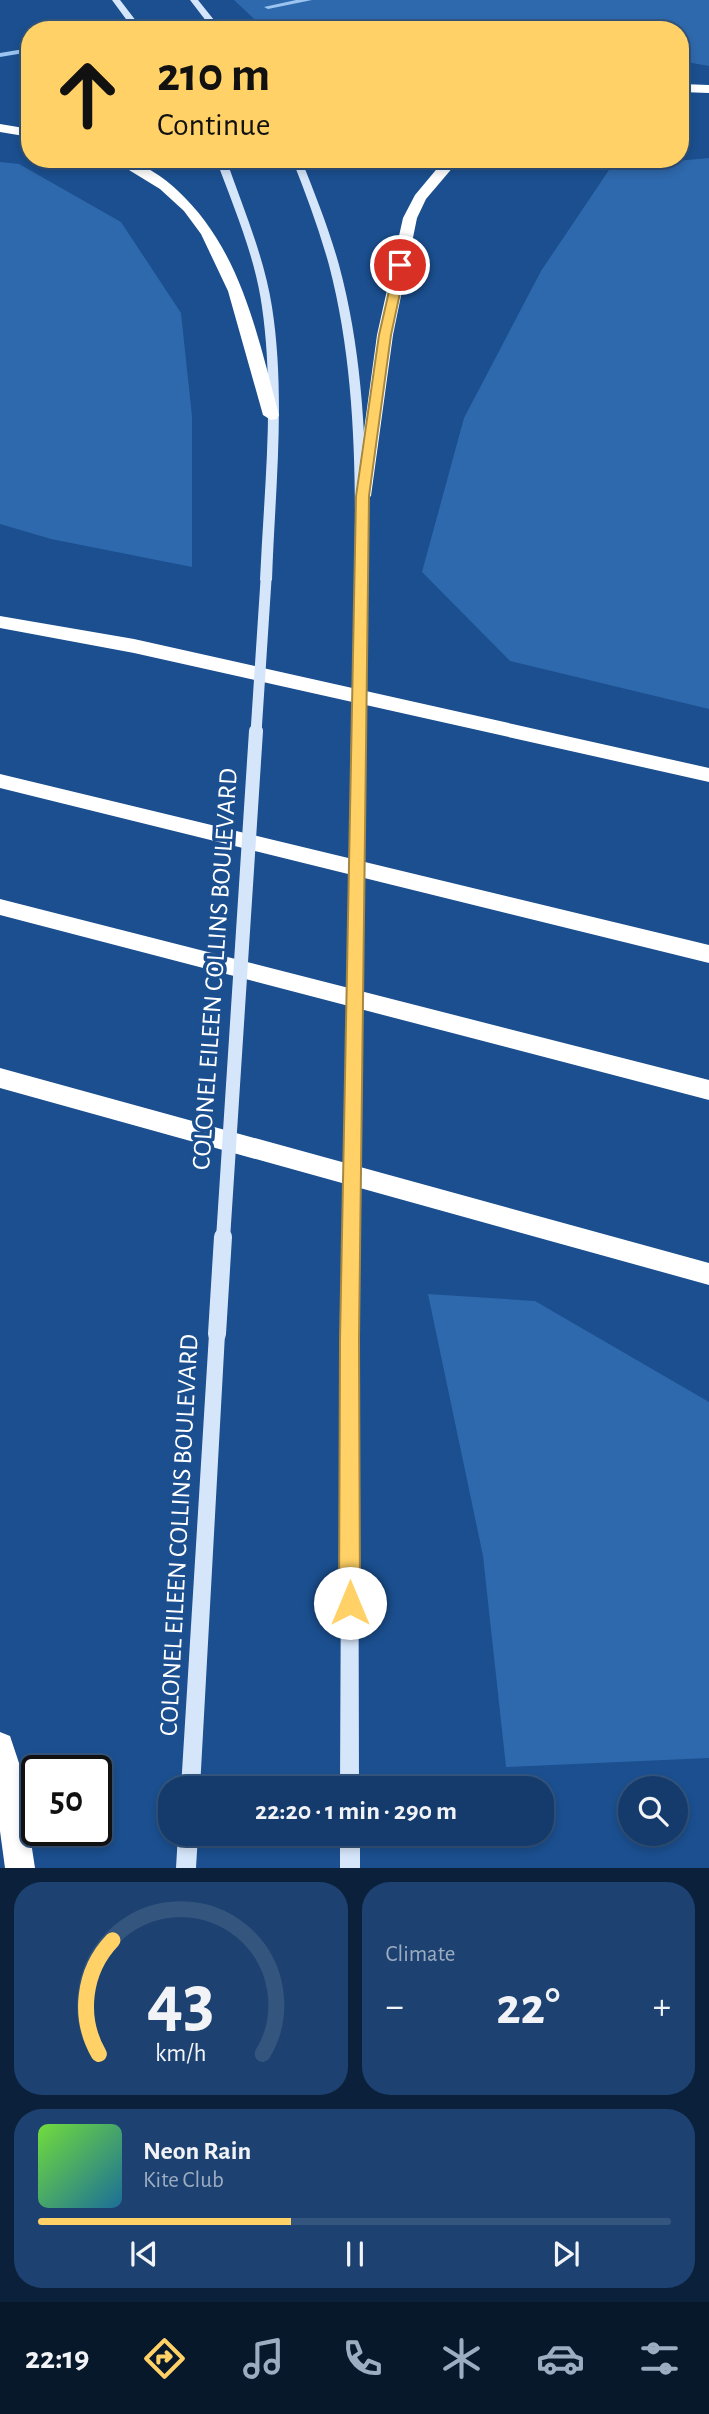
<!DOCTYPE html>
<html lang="en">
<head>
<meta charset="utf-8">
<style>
  :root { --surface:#143b6b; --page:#1d4271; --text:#f1f3f6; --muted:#9dadc1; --line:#33557e; --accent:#ffd166 }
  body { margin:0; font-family:"Alegreya Sans",sans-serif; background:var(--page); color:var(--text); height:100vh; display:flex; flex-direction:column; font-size:26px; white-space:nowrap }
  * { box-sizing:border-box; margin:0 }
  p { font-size:23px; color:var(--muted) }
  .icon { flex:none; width:38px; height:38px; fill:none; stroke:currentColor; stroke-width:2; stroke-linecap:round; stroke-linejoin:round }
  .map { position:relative; height:1868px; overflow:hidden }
  .side { display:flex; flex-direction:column; gap:14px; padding:14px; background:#0b203b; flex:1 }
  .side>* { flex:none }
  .banner { position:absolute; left:21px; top:21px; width:668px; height:147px; border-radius:28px; box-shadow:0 4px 10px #0003,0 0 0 2px var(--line); background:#ffd166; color:#111; overflow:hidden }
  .tools { position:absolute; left:618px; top:1776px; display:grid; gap:14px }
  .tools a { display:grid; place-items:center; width:70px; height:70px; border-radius:50%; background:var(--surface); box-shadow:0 4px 10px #0003,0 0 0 2px var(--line); font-size:35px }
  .speed { position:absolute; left:21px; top:1755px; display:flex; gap:14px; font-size:35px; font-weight:700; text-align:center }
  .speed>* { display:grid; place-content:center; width:91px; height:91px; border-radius:50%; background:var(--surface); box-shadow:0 4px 10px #0003,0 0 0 2px var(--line); line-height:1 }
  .speed .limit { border:4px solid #111; border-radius:10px; background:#fff; color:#111 }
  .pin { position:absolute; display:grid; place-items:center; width:60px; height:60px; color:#fff; margin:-30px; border:4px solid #fff; border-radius:50%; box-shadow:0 2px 7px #0007 }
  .me { position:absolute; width:77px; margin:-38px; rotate:0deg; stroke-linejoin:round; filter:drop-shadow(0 0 5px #0008) }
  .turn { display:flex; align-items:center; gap:24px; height:147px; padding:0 21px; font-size:32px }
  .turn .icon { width:91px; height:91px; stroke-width:2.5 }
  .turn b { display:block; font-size:49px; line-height:60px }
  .big { font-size:52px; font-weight:700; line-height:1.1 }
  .side .tile { flex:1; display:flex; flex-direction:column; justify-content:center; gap:10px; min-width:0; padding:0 24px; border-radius:28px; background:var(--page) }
  .side .dial { align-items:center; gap:0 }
  .dial svg { height:182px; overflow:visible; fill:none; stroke:var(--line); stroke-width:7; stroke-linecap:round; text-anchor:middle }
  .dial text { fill:var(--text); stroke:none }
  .song { display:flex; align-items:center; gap:21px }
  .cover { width:84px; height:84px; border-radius:10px; background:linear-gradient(135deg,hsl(100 70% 55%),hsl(200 70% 35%)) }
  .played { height:7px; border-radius:4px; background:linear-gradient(90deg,var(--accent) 40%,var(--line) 40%) }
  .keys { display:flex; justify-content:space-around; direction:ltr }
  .heat { display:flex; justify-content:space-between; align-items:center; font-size:38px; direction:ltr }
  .side .tiles { flex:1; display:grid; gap:14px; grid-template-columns:1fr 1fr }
  .tile:last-child { grid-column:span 2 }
  .trip { position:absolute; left:158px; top:1776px; width:396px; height:70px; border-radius:28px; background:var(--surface); box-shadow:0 4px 10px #0003,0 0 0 2px var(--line); font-weight:700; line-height:70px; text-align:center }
  .menu { display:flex; height:112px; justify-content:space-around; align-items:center; background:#08182b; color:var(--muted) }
  .menu .icon { width:49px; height:49px }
  .menu .active { color:var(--accent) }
  .menu b { font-size:32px; color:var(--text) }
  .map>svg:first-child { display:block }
  .green { fill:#2e69ad }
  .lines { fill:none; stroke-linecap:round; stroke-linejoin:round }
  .stream { fill:#9cc4f0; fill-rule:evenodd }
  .secondary { fill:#d6e6fa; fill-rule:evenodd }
  .highway { fill:#fff; fill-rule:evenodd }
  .secondary-bridge-far2 { stroke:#d6e6fa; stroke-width:11 }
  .secondary-bridge-far1 { stroke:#d6e6fa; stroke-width:14 }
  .secondary-bridge { stroke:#d6e6fa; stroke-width:18 }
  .route { fill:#ffd166; stroke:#a68842; stroke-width:2 }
  .labels { text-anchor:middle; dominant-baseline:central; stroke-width:7; stroke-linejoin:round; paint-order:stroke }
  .street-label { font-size:26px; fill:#fff; stroke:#1b4f8f }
</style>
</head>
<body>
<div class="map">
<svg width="709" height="1868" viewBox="0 0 709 1868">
  <rect width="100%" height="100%" fill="#1b4f8f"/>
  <path class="green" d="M234 0H709V66L681 61V30H266Z
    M709 158V709L510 661 422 572 464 418 541 271 611 167Z
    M0 162 19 164 121 222 181 313 192 416V567L51 539 0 524Z
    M428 1294 535 1301 709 1402V1758L506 1767 483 1556Z"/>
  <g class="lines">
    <path class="stream" d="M296 0H312L268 9 264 7Z
      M30 48V52L0 57V53Z"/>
    <path class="secondary" d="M112 0H120L143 30H134Z
      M190 0H198L222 30H213Z
      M216 159H226C243 208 264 256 272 307 286 397 275 490 272 580L266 584 260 580C264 490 275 397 262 307 255 256 234 208 216 159Z
      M292 159H301C315 194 329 229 339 265 369 376 367 493 366 607L360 611 354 607C356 493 358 376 329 265 319 229 306 194 292 159Z
      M217 1326 223 1328 225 1334 200 1788H181L209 1334 211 1328Z
      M350 1331 356 1333 358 1339 359 1788H340L342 1339 344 1333Z
      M178 1834H198L196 1868H176Z
      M340 1834H360V1868H340Z"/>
    <path class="highway" d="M681 84 709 85V93L681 92Z
      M0 124 30 129V137L0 132Z
      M111 159C136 159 159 173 177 190 241 249 257 334 279 415L277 419 271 420 263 415 228 291 201 234 184 211 160 189Z
      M445 159H460L426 199 417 218 393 335 371 496 363 502 355 496 377 335 403 218 415 195Z
      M0 616 134 639 709 768V782L134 653 0 628Z
      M0 774 709 945V963L0 788Z
      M0 899 709 1080V1100L0 915Z
      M0 1068 709 1263V1285L0 1088Z
      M0 1732 10 1736 19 1763 35 1868H5L0 1831Z"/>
    <path class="secondary-bridge-far2" d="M256 733 266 580
      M358 733 360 607"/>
    <path class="secondary-bridge-far1" d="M223 1239 256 731
      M351 1239 358 731"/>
    <path class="secondary-bridge" d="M217 1334 223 1237
      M350 1339 351 1237"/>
  </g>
  <path class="route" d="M400 262 406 265 391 335 369 496 359 1339 360 1603 357 1611 350 1614 342 1611 339 1603 340 1339 356 496 379 335 395 265Z"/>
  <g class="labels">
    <g class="street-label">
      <text transform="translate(215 969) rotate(-86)">COLONEL EILEEN COLLINS BOULEVARD</text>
      <text transform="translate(179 1535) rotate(-87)">COLONEL EILEEN COLLINS BOULEVARD</text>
    </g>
  </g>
</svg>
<div class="tools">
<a><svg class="icon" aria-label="search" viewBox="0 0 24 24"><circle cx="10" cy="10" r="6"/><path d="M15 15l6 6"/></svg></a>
</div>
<div class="speed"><div class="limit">50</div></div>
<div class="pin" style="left:400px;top:265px;background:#d93025"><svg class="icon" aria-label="arrive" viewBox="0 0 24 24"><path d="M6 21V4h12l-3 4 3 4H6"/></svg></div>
<svg class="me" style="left:350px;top:1603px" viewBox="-20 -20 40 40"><circle r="19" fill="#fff"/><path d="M0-13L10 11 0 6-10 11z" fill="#ffd166"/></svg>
<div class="trip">22:20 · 1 min · 290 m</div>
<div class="banner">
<div class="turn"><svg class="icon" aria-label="ahead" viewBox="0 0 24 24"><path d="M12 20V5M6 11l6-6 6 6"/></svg><div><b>210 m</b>Continue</div></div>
</div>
</div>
<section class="side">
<div class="tiles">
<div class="tile dial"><svg viewBox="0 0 100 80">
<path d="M14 69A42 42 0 1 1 86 69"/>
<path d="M14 69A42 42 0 0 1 20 19" stroke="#ffd166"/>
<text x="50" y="56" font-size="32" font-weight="700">43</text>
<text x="50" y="72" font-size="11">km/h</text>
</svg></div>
<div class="tile"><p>Climate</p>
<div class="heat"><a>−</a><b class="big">22°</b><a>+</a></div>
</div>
<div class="tile">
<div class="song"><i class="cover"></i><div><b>Neon Rain</b><p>Kite Club</p></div></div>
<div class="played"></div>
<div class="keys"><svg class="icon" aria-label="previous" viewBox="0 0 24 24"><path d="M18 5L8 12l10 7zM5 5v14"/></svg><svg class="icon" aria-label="pause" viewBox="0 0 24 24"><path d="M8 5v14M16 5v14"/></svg><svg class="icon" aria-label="next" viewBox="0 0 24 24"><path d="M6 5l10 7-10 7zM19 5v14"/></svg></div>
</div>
</div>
</section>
<nav class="menu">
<b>22:19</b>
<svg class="icon active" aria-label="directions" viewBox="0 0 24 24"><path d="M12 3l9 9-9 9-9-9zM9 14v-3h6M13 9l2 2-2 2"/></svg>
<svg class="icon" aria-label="music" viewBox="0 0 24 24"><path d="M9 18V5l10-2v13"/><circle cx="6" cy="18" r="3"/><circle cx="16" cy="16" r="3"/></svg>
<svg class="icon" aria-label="phone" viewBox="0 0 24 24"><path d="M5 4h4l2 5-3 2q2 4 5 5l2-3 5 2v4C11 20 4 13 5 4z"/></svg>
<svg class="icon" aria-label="climate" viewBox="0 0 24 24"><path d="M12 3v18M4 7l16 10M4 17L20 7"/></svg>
<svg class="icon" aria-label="car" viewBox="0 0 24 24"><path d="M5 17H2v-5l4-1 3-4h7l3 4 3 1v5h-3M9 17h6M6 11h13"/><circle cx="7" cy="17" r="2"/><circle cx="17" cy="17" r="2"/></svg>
<svg class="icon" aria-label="filters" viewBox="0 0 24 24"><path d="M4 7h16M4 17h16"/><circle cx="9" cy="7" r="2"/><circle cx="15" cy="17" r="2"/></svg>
</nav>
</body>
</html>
